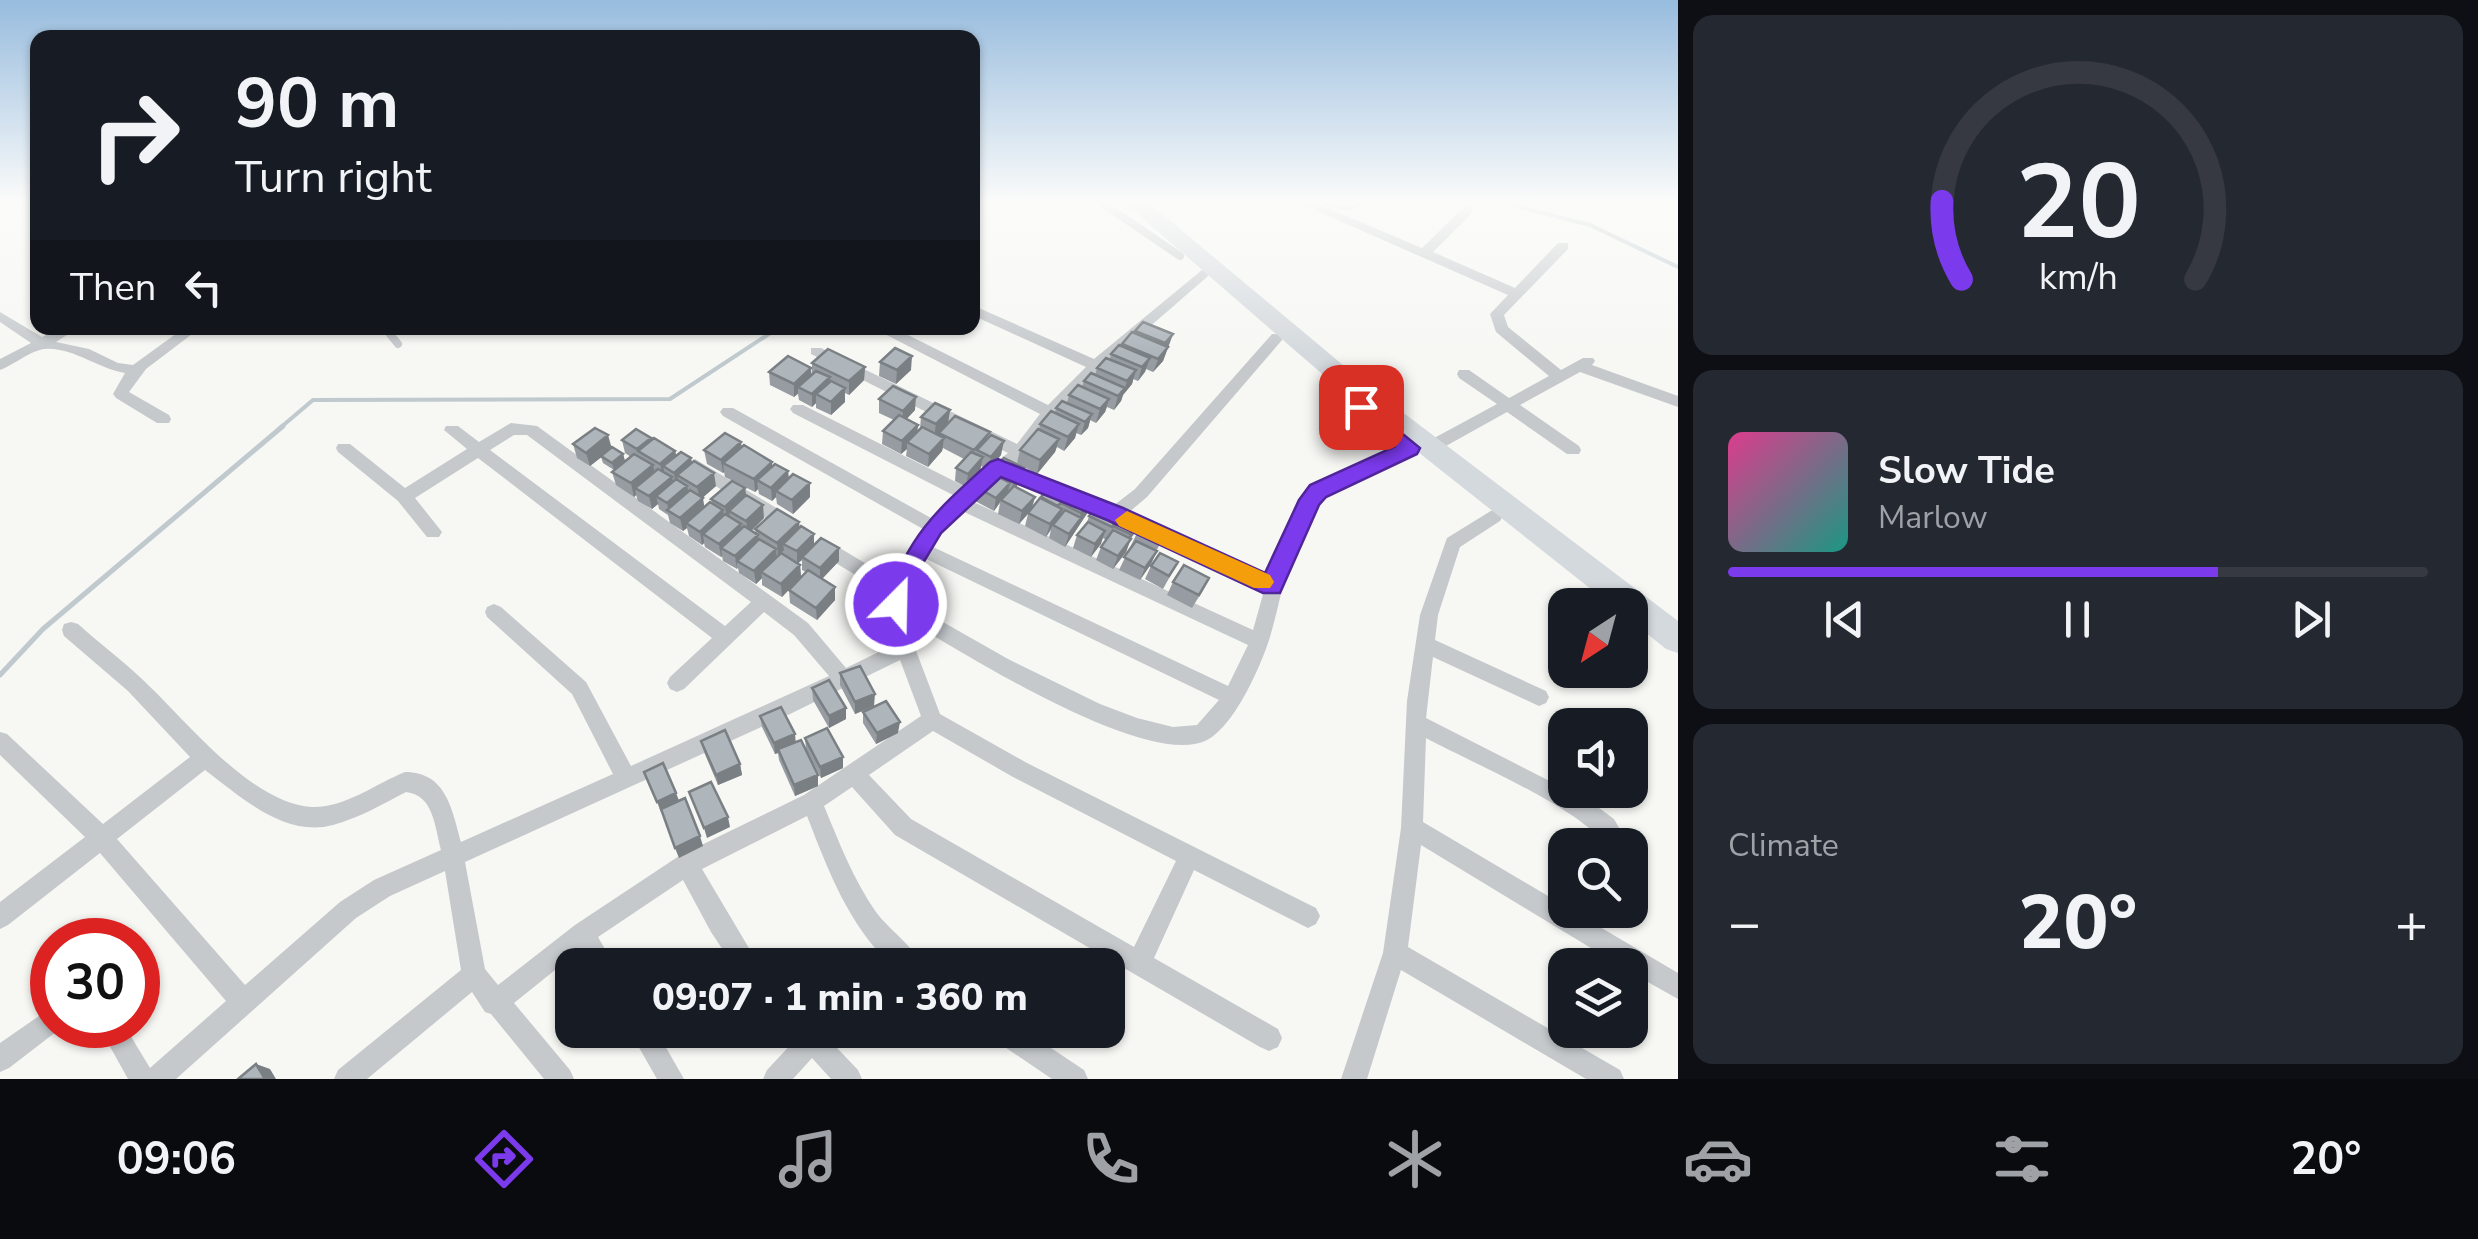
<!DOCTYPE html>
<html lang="en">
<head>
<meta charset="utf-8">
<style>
  :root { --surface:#171b24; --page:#242831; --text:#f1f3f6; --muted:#9ea1a6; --line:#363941; --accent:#7c3aed }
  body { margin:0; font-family:"Nunito Sans",sans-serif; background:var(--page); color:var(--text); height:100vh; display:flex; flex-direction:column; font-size:38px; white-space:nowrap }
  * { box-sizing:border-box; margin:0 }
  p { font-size:32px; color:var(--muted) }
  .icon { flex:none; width:55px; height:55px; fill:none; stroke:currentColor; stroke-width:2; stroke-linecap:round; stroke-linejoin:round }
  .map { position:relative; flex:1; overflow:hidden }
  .drawer { display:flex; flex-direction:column; gap:15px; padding:15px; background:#0d0f14; width:800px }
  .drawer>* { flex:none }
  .top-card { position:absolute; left:30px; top:30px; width:950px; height:305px; border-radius:20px; box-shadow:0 2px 8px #0004; background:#171b24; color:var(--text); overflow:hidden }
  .needle { width:65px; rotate:216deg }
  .fabs { position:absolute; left:1548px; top:588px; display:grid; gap:20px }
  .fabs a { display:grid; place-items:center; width:100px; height:100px; border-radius:20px; background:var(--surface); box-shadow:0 2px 8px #0004; font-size:50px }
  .speed { position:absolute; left:30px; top:918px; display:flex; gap:20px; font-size:50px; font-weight:700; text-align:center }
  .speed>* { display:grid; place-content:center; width:130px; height:130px; border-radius:50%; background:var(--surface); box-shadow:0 2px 8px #0004; line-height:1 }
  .speed .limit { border:15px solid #d22; background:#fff; color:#111 }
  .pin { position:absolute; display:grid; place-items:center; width:85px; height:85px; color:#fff; margin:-42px; border-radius:20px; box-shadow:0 5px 15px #0006 }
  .me { position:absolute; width:110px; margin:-55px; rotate:23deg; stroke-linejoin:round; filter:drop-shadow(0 0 8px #0008) }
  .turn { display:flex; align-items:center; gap:35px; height:210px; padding:0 40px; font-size:45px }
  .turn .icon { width:130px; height:130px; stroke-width:2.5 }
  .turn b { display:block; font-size:70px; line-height:85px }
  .then { display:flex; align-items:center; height:95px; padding:0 40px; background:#0003; gap:20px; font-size:38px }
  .big { font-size:75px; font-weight:800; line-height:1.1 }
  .drawer .widget { flex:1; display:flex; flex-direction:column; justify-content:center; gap:15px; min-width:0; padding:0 35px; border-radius:20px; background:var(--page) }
  .drawer .dial { align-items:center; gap:0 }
  .dial svg { height:260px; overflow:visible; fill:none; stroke:var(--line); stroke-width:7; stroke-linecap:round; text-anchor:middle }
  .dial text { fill:var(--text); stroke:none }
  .song { display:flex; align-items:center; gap:30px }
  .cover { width:120px; height:120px; border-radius:15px; background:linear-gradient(135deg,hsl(330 70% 55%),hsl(170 70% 35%)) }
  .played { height:10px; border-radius:5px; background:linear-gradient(90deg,var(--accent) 70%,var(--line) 70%) }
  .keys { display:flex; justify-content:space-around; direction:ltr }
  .heat { display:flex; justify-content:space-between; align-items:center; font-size:55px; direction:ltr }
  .trip { position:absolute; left:555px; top:948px; width:570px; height:100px; border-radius:20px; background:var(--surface); box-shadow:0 2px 8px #0004; font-weight:800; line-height:100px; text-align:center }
  .tab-bar { display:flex; height:160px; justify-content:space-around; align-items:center; background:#090b0e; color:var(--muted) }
  .tab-bar .icon { width:70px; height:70px }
  .tab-bar .on { color:var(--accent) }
  .tab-bar b { font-size:45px; color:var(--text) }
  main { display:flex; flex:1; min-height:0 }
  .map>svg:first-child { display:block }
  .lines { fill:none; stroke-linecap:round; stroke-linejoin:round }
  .stream-far1 { stroke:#bfc9ce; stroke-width:4 }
  .stream { stroke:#bfc9ce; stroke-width:5 }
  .lane { stroke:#c5c9cc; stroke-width:8 }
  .street { fill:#c5c9cc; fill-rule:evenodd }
  .highway { fill:#d4d9dd; fill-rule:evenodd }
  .wall { fill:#969ca1 }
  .shaded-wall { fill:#7a7f83 }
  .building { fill:#aeb5bb; stroke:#7a7f83; stroke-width:2.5 }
  .route { fill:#7c3aed; stroke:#51269a; stroke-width:2.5 }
  .slow { fill:#f59e0b }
</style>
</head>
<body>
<main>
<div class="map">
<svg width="1678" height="1079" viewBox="0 0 1678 1079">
  <rect width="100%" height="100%" fill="#f7f7f4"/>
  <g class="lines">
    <path class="stream-far1" d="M1324 203 1348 209 1362 203
      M1504 203 1590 225 1678 267
      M280 428 313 400 670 399 778 328"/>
    <path class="stream" d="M0 675 43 629 283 426"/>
    <path class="lane" d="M1102 203 1180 256
      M385 328 398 344"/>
    <path class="street" d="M23 203H38V212Z
      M1299 203H1315L1422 248 1464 207H1472V213L1433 252 1515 288 1558 243H1568V249L1504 315 1508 327 1561 370 1583 358H1593L1595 361 1592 365 1678 396V407L1580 372 1520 405 1579 446 1581 450 1579 454H1567L1507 412 1437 451H1425L1423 447 1425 443 1497 404 1459 378 1457 374 1459 370H1469L1509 398 1549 376 1496 332 1490 314 1508 295Z
      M1202 270 1209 274 1207 277C1160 318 1112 358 1068 403 1048 423 1035 449 1012 467L1113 506 1135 489 1272 334H1282V340L1147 497 1128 513 1268 576 1288 523 1312 487 1404 444H1416L1418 448 1416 452C1394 462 1335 484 1321 499 1287 536 1284 594 1269 640 1260 668 1233 729 1205 741 1145 768 965 654 909 621L915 648 940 714 1027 763 1316 908 1320 916 1316 924 1308 928 1194 870 1154 958 1278 1029 1282 1038 1278 1047 1269 1051 1260 1047 895 835 852 787 824 806C839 842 853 879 876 912 889 930 913 945 921 965H891C848 924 828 870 807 816L702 869 759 965H733L711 932 683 880 598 937 614 965H589L580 950 514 1003 570 1070 574 1079H544L491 1014 485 1012 472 992 367 1079H334L338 1070 461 970 445 871 390 896 356 918 176 1079H128L98 1025H124L150 1068 226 1001 100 853 8 925 0 929V902L85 837 0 755V732L7 734 103 824 190 757 128 691 64 636 62 630 64 624 71 622 78 624C99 643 122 660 142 679 184 718 251 804 312 807 345 808 375 784 405 772 446 772 452 809 461 842L613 774 572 694 487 617 485 612 487 607 494 604 501 607 586 682 631 766 829 676 794 635 764 612 684 689 677 692 670 689 667 683 670 677 712 638 478 458 415 498 442 532 439 537H427L398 501 338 452 336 448 338 444H350L405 488 467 449 444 430 446 426H458L479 442 511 423 537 426 808 623 846 668 895 644 887 604 890 596 816 551 813 546 816 541H828L895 581 923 529 723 416 720 412 723 408H733L931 518 953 495 793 413 790 409 793 405H803L964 486 1008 453 811 354V348H821L1017 444 1040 414 879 331 877 328H894L1048 405 1086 367 972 315V305L1094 359ZM514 435H527L751 602 725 626 490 450ZM1001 475 1109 519 1264 591 1253 630 969 500ZM960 510 1248 645 1228 686 931 546 939 532ZM924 558 1219 700 1197 725 1173 727 1137 718 1100 704 1008 659 906 601ZM900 660 921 716 804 795 679 856 575 925 498 985 485 969 465 862 790 714ZM933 731 1013 777 1176 861 1134 947 911 819 869 775ZM205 770C241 797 285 838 333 825 359 818 383 804 406 792 434 795 435 828 441 850L374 880 340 902 245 985 117 839Z
      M0 312 42 337 61 328H78L56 342 89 349 118 363 133 365 184 328H200L146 369 129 392 169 415 171 419 169 423H157L116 398 113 394 125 373C98 369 73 347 45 349 31 350 14 365 0 370V359L31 343 0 322Z
      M695 459 798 521 801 526 798 531H786L689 469 687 465Z
      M1494 509 1503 516 1500 521 1460 547 1438 615 1435 640 1546 691 1549 697 1546 703 1539 706 1433 657 1426 718 1591 802 1614 819 1629 845H1605C1582 809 1468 761 1426 738L1423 822 1565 906V910H1571L1678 973V999L1630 972V965H1619L1421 845 1408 947 1620 1070 1624 1079H1586L1401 970 1367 1079H1341L1383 953 1401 828 1407 701 1420 615 1447 538Z
      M1597 910H1621V911L1617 919 1609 923 1601 919Z
      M52 1007V1025H62L61 1028 9 1068 0 1072V1043Z
      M629 1030H656L684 1079H657Z
      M790 1030H820L858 1070 862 1079H831L812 1058 793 1079H763L767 1070 795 1040Z
      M989 1030H1024L1084 1070 1088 1079H1052L993 1039Z"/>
    <path class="highway" d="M1125 203H1149L1368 386 1678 621V653L1666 649 1630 620V605H1611L1350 398Z"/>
  </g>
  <path class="wall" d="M1135 331 1173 334 1163 361 1153 372 1146 369 1138 381 1133 379 1132 384 1123 395 1121 401 1114 410 1107 407 1105 412 1096 423 1090 420 1088 428 1081 435 1076 433 1075 438 1064 451 1057 447 1055 452 1037 474 1017 463 1020 450 1039 429 1040 424 1055 413 1056 408 1067 403 1069 395 1082 387 1084 381 1095 375 1097 368 1110 359 1111 354 1122 347Z
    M880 362 911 370 896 384 879 376Z
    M812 363 865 367 864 380 849 395 845 393V402L831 415 816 408V403L812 407 799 400 798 394 794 397 770 385 769 372 812 375Z
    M879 399 915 410 906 419 917 432 920 429 921 417 950 410 948 423 989 437 1001 455 988 470 981 466 980 471 966 487 955 481 956 468 964 459 943 448 942 451 928 467 906 456 907 449 901 454 882 444 883 431 894 420 879 413Z
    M651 438V440L675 451 676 455 692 462 716 486 702 498 704 507 712 504 711 499 745 488 746 495 764 518 751 531 756 534 755 529 799 528 814 534V544L839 561 822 579 835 600 817 620 790 603 789 590 806 572 802 570V560L798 563 800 565 801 577 782 597 762 585V578L756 584 739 573 738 568 737 569 723 561 722 556 721 557 705 547 704 543 702 545 689 536 687 528 683 531 670 523 668 515 659 509 658 504 652 509 638 501 636 495 634 497 616 485 612 472 631 457 625 453 622 440Z
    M573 444 612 448 623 454 625 461 614 470 603 463 601 457 590 466 577 458Z
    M742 447 772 462V467L788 471 789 479 810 483V497L793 514 777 504 776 497 772 501 759 494 758 489 755 492 725 477 724 472 723 473 707 464 704 450Z
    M994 469 1021 481 1016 487 1035 497 1032 508 1050 486 1088 512 1065 547 1049 538 1051 530 1046 537 1025 526 1028 514 1019 524 998 514 1000 503 994 511 975 501 978 488 993 474Z
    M1089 516 1121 519 1136 531 1130 539 1126 552 1113 569 1096 560 1101 547 1106 540 1103 538 1091 557 1073 548 1077 535 1087 523Z
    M1137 533 1160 544 1156 551 1151 564 1140 580 1119 570Z
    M1178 562 1163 589 1145 579 1151 566Z
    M1173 582 1203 590 1192 608 1167 595Z
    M840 673 874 706 855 714 840 685Z
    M812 688 846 719 829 728 813 700Z
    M863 712 898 733 876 744 863 723Z
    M760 716 796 742 818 786 795 796 779 760 778 753 775 754 762 727Z
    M805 738 843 757V768L821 778 806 749Z
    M701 741 740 764 742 775 718 785 704 752Z"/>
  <path class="shaded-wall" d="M1173 334 1163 361 1153 372 1165 343Z
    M912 356 911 370 896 384 897 370Z
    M1150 358 1145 372 1138 381 1142 367Z
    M865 367 864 380 849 395V381Z
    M811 368 812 381 798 387V393L794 397V384Z
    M1136 370 1132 384 1123 395 1121 401 1114 410 1118 396 1125 388 1127 381Z
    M830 377V391L816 394V403L812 407V394Z
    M845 388V402L831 415V402Z
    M916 397 915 410 902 424 903 411Z
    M1109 399 1105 412 1096 423 1100 409Z
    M950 410 948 423 934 438 936 424Z
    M1092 414 1088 428 1081 435 1085 422Z
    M1079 424 1075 438 1064 451 1068 437Z
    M918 425 917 438 907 442V449L901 454 902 441Z
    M608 435 612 449 590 466 586 453Z
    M944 438 942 451 928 467 929 454Z
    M1059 439 1055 452 1037 474 1040 460Z
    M1004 441 1001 455 988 470 991 457Z
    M741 442 743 455 723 463 724 472 723 473 721 460Z
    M675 451 678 464 663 466 665 475 663 477 660 464Z
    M623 454 625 461 614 470 612 463Z
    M983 457 980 471 966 487 968 474Z
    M691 458 694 471 677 475 679 484 676 486 674 473Z
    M772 462 773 476 757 480 758 489 755 492 754 479Z
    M653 465 656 478 635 488 636 495 634 497 631 483Z
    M1024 468 1021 481 1011 492 1014 479Z
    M788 471 789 485 776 491V497L772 501 771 488Z
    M714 473 716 486 700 500 697 487Z
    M672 477 674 490 656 496 658 504 652 509 649 496Z
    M810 483V497L793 514 792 500Z
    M1010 483 1007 496 1001 500 994 511 996 498Z
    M687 486 690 499 669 512 667 503Z
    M745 488 747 502 729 511 730 517 727 520 725 507Z
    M1035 497 1031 510 1019 524 1022 511Z
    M703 498 705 511 686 523 687 528 683 531 680 518Z
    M1093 499 1088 512 1065 547 1069 534 1079 520 1081 513Z
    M763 505 764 518 748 534 746 521Z
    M1062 509 1058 522 1053 525 1046 537 1050 524Z
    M723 510 725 523 703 534 704 543 702 545 700 532Z
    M1141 518 1136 531 1125 547 1130 534Z
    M799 522V535L783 544 784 550 778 556 777 543Z
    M741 524 742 537 721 548 722 556 721 557 719 544Z
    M1105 531 1101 544 1091 557 1095 544Z
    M814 534V547L802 557V560L797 564V551Z
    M758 535 759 548 737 561V569L735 556Z
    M1131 539 1126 552 1113 569 1118 556Z
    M839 548V561L820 581V568Z
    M776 549 777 562 761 572 762 578 756 584 754 571Z
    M1157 551 1151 564 1140 580 1145 568Z
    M800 565 801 577 782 597 781 584Z
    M835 587V600L817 620 816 608Z
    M875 694 874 706 855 714V702Z
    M846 708V719L829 728V716Z
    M900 722 898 733 876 744 877 733Z
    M795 734 796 745 778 749V753L775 754 774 743Z
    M843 757V768L821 778 820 767Z
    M740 764 742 775 718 785 716 775Z
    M818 775V786L795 796 794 785Z
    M676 793 680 803 661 812 657 802Z
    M728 817 730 827 707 838 704 828Z
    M700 836 703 846 679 858 675 848Z
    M256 1064 270 1069 276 1079H265Z"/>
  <path class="building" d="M1143 322 1173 334 1165 343 1135 331Z
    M1132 332 1168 347 1158 359 1122 344Z
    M1119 345 1150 358 1142 367 1111 354Z
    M895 348 912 356 897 370 880 362Z
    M828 349 865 367 849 381 812 363Z
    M788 356 811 368 794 384 769 372Z
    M1106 358 1136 370 1127 381 1097 368Z
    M816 371 830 377 812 394 798 387Z
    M1091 373 1125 388 1118 396 1084 381Z
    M831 381 845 388 831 402 816 394Z
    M1078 385 1109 399 1100 409 1069 395Z
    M893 386 916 397 903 411 879 399Z
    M1062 401 1092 414 1085 422 1056 408Z
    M935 403 950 410 936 424 921 417Z
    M1051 411 1079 424 1068 437 1040 424Z
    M899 415 918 425 902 441 883 431Z
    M955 416 990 432 974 450 939 433Z
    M922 427 944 438 929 454 907 442Z
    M595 428 608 435 586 453 573 444Z
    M636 429 651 438 637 449 622 440Z
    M1038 429 1059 439 1040 460 1020 450Z
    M725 433 741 442 721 460 704 450Z
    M991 435 1004 441 991 457 977 450Z
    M654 438 675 451 660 464 638 451Z
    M744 445 772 462 754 479 723 463Z
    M612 447 623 454 612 463 601 456Z
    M681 452 691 458 674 473 663 466Z
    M971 452 983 457 968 474 956 468Z
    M634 454 653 465 631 483 612 472Z
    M1004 458 1024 468 1014 479 994 469Z
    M694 461 714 473 697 487 677 475Z
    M775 464 788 471 771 488 757 480Z
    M658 469 672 477 649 496 635 488Z
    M991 473 1010 483 996 498 978 488Z
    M793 474 810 483 792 500 776 491Z
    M676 479 687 486 667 503 656 496Z
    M732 481 745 488 725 507 711 499Z
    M1014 486 1035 497 1022 511 1001 500Z
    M1050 486 1067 494 1058 506 1041 497Z
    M1072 489 1093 499 1081 513 1061 503Z
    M690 490 703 498 680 518 667 510Z
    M746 495 763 505 746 521 729 511Z
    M1040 498 1062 509 1050 524 1028 513Z
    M1102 500 1124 511 1112 527 1089 516Z
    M710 502 723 510 700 532 686 523Z
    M777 509 799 522 777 543 755 529Z
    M1065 510 1081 518 1069 534 1053 525Z
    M1127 511 1141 518 1130 534 1115 527Z
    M725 514 741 524 719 544 703 534Z
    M1146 521 1166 531 1157 543 1137 533Z
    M1088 522 1105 531 1095 544 1077 535Z
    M744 526 758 535 735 556 721 548Z
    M801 526 814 534 797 551 783 544Z
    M1113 530 1131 539 1118 556 1101 547Z
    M821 538 839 548 820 568 802 557Z
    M759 539 776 549 754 571 737 561Z
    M1136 541 1157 551 1145 568 1124 557Z
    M781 553 800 565 781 584 761 572Z
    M1160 553 1178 562 1169 576 1151 566Z
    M1184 565 1209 578 1199 595 1173 582Z
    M808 570 835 587 816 608 789 590Z
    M860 666 875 694 855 702 840 673Z
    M829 680 846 708 829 716 812 688Z
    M886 701 900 722 877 733 863 712Z
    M781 707 795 734 774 743 760 716Z
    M827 728 843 757 820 767 805 738Z
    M725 730 740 764 716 775 701 741Z
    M801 740 818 775 794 785 778 749Z
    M663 763 676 793 657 802 644 772Z
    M711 782 728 817 704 828 689 792Z
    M685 798 700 836 675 848 661 809Z
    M256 1064 265 1079H238Z"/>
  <linearGradient id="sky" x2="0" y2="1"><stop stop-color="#97bcde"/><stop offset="0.57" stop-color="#fbfbfa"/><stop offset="1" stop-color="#fbfbfa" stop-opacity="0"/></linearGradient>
  <rect width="1678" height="354" fill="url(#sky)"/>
  <path class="route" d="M1361 400 1420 448 1417 454 1326 497 1319 505 1280 593H1263L1107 520 1001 477 941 533 920 568 904 611H887L884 604C911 532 935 512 990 462L998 459 1123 508 1265 573 1299 500 1310 485 1394 447 1354 412V402Z"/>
  <path class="slow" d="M1127 511 1270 575 1274 582 1270 588H1254L1119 526 1115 520Z"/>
</svg>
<div class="fabs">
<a><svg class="needle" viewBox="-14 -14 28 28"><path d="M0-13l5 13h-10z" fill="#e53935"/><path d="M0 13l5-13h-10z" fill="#9ea1a6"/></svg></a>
<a><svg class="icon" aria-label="sound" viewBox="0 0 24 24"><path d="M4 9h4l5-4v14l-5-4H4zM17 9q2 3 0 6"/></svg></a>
<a><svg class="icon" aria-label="search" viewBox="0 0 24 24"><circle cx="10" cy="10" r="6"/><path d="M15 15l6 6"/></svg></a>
<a><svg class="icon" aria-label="layers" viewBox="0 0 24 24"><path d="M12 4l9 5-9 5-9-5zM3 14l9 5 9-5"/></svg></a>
</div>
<div class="speed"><div class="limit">30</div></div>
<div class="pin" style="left:1361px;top:407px;background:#d93025"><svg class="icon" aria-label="arrive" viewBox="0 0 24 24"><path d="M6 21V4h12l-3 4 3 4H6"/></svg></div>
<svg class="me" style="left:896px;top:604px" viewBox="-20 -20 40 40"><circle r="17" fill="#7c3aed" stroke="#fff" stroke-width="3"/><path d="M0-11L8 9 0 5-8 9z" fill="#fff"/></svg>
<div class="trip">09:07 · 1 min · 360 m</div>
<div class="top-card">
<div class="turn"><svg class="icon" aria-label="right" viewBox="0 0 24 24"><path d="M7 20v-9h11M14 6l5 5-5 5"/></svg><div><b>90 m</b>Turn right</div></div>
<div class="then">Then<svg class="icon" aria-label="left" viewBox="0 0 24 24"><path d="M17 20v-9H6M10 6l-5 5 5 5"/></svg></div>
</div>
</div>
<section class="drawer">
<div class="widget dial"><svg viewBox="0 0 100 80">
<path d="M14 69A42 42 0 1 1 86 69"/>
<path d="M14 69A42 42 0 0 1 8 45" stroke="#7c3aed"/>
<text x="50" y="56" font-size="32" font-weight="700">20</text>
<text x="50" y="72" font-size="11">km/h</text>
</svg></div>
<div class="widget">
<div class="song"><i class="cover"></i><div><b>Slow Tide</b><p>Marlow</p></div></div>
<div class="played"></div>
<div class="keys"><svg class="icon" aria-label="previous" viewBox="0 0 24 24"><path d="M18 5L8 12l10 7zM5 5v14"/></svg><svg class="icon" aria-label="pause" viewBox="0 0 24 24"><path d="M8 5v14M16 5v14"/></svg><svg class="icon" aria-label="next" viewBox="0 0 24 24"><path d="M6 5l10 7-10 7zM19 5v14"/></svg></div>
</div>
<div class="widget"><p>Climate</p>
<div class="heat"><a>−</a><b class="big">20°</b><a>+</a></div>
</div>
</section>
</main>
<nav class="tab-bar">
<b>09:06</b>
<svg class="icon on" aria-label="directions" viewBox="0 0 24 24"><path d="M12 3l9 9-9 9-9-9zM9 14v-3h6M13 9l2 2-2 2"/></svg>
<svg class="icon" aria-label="music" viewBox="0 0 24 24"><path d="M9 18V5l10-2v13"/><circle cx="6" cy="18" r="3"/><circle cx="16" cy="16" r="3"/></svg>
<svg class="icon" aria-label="phone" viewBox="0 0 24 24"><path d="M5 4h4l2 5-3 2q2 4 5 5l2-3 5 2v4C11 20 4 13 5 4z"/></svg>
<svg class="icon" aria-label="climate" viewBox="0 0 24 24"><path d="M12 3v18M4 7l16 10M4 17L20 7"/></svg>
<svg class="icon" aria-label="car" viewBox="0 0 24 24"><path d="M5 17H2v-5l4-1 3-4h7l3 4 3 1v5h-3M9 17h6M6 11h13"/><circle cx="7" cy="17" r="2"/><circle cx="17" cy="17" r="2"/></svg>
<svg class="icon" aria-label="filters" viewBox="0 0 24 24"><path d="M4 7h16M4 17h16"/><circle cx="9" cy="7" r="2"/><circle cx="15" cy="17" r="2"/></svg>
<b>20°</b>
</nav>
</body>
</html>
